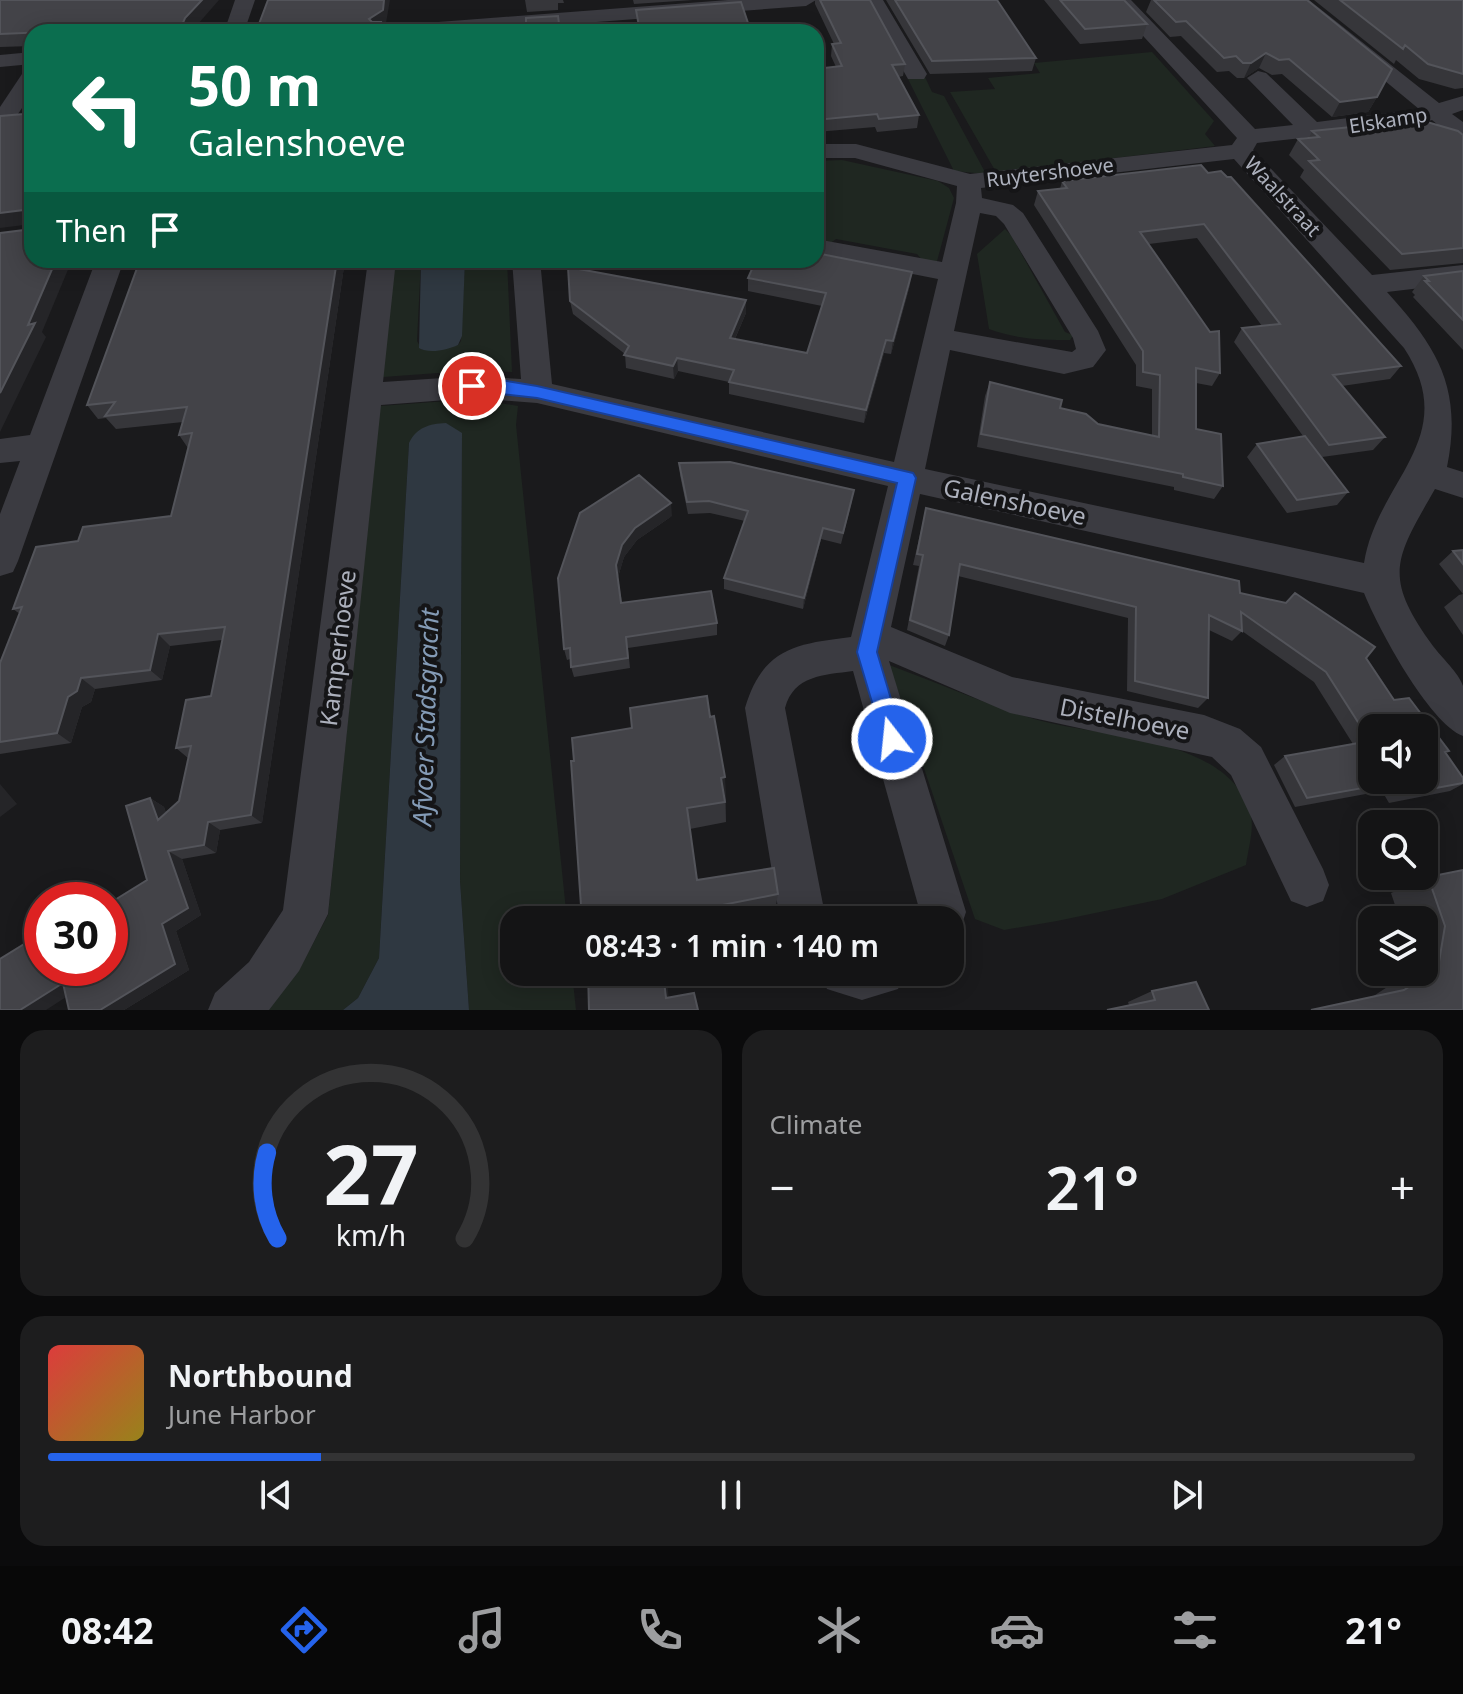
<!DOCTYPE html>
<html lang="en">
<head>
<meta charset="utf-8">
<style>
  :root { --surface:#141415; --page:#1d1d1e; --text:#f1f3f6; --muted:#9d9ea0; --line:#333334; --accent:#2563eb }
  body { margin:0; font-family:"Noto Sans",sans-serif; background:var(--page); color:var(--text); height:100vh; display:flex; flex-direction:column; font-size:30px; white-space:nowrap }
  * { box-sizing:border-box; margin:0 }
  p { font-size:26px; color:var(--muted) }
  .icon { flex:none; width:44px; height:44px; fill:none; stroke:currentColor; stroke-width:2; stroke-linecap:round; stroke-linejoin:round }
  .map { position:relative; height:1010px; overflow:hidden }
  .sheet { display:flex; flex-direction:column; gap:20px; padding:20px; background:#0b0b0c; flex:1 }
  .sheet>* { flex:none }
  .top-card { position:absolute; left:24px; top:24px; width:800px; height:244px; border-radius:24px; box-shadow:0 4px 20px #0003,0 0 0 2px var(--line); background:#0b6e4f; color:#fff; overflow:hidden }
  .fabs { position:absolute; left:1358px; top:714px; display:grid; gap:16px }
  .fabs a { display:grid; place-items:center; width:80px; height:80px; border-radius:16px; background:var(--surface); box-shadow:0 4px 20px #0003,0 0 0 2px var(--line); font-size:40px }
  .speed { position:absolute; left:24px; top:882px; display:flex; gap:16px; font-size:40px; font-weight:700; text-align:center }
  .speed>* { display:grid; place-content:center; width:104px; height:104px; border-radius:50%; background:var(--surface); box-shadow:0 4px 20px #0003,0 0 0 2px var(--line); line-height:1 }
  .speed .limit { border:12px solid #d22; background:#fff; color:#111 }
  .pin { position:absolute; display:grid; place-items:center; width:68px; height:68px; color:#fff; margin:-34px; border:4px solid #fff; border-radius:50%; box-shadow:0 2px 8px #0007 }
  .me { position:absolute; width:88px; margin:-44px; rotate:344deg; stroke-linejoin:round; filter:drop-shadow(0 0 6px #0008) }
  .turn { display:flex; align-items:center; gap:28px; height:168px; padding:0 32px; font-size:36px }
  .turn .icon { width:104px; height:104px; stroke-width:2.5 }
  .turn b { display:block; font-size:56px; line-height:68px }
  .then { display:flex; align-items:center; height:76px; padding:0 32px; background:#0003; gap:16px; font-size:30px }
  .big { font-size:60px; font-weight:600; line-height:1.1 }
  .sheet .widget { flex:1; display:flex; flex-direction:column; justify-content:center; gap:12px; min-width:0; padding:0 28px; border-radius:24px; background:var(--page) }
  .sheet .dial { align-items:center; gap:0 }
  .dial svg { height:208px; overflow:visible; fill:none; stroke:var(--line); stroke-width:7; stroke-linecap:round; text-anchor:middle }
  .dial text { fill:var(--text); stroke:none }
  .song { display:flex; align-items:center; gap:24px }
  .cover { width:96px; height:96px; border-radius:12px; background:linear-gradient(135deg,hsl(0 70% 55%),hsl(50 70% 35%)) }
  .played { height:8px; border-radius:4px; background:linear-gradient(90deg,var(--accent) 20%,var(--line) 20%) }
  .keys { display:flex; justify-content:space-around; direction:ltr }
  .heat { display:flex; justify-content:space-between; align-items:center; font-size:44px; direction:ltr }
  .sheet .tiles { flex:1; display:grid; gap:20px; grid-template-columns:1fr 1fr }
  .widget:last-child { grid-column:span 2 }
  .trip { position:absolute; left:500px; top:906px; width:464px; height:80px; border-radius:24px; background:var(--surface); box-shadow:0 4px 20px #0003,0 0 0 2px var(--line); font-weight:600; line-height:80px; text-align:center }
  .tab-bar { display:flex; height:128px; justify-content:space-around; align-items:center; background:#080808; color:var(--muted) }
  .tab-bar .icon { width:56px; height:56px }
  .tab-bar .selected { color:var(--accent) }
  .tab-bar b { font-size:36px; color:var(--text) }
  .map>svg:first-child { display:block }
  .green { fill:#1f2721 }
  .water { fill:#2f3841 }
  .lines { fill:none; stroke-linecap:round; stroke-linejoin:round }
  .minor { fill:#3b3b41; fill-rule:evenodd }
  .wall { fill:#36363a }
  .shaded-wall { fill:#252528 }
  .building { fill:#434348; stroke:#53545a; stroke-width:2; fill-rule:evenodd }
  .route { fill:#2563eb; stroke:#184099; stroke-width:2 }
  .labels { text-anchor:middle; dominant-baseline:central; stroke-width:8; stroke-linejoin:round; paint-order:stroke }
  .far-street-label { font-size:20px; fill:#acb0bc; stroke:#151517 }
  .street-label { font-size:24px; fill:#acb0bc; stroke:#151517 }
  .water-label { font-size:26px; font-style:italic; fill:#849bb6; stroke:#151517 }
</style>
</head>
<body>
<div class="map">
<svg width="1463" height="1010" viewBox="0 0 1463 1010">
  <rect width="100%" height="100%" fill="#1a1a1c"/>
  <path class="green" d="M1152 52 1214 121 1205 134 1215 146 996 172 950 92 995 89 988 78 1040 73 1034 63Z
    M925 77 932 92 944 96 986 174 954 171 908 79Z
    M842 160 938 181 949 188 954 198 936 265 925 263 917 254 836 239 828 245 816 242V161Z
    M1005 229 1011 235 1065 332 1078 337H1072L1070 340C1043 340 1015 339 989 329L977 254Z
    M394 260H421L417 341 422 350 458 345 461 341 465 260H507L512 372 479 370 383 377Z
    M475 399 518 406 516 425 567 920H514V972H572L576 1010H469L460 881 462 434 409 443 379 958 358 998 343 1010H265L299 970 328 915 380 406Z
    M889 665C939 683 1000 711 1050 723 1110 737 1234 740 1251 816 1254 830 1248 850 1246 865L1162 899 1057 921 1004 930 975 919Z"/>
  <path class="water" d="M421 260H465L462 336 458 345C447 350 429 354 419 348Z
    M446 423 462 433 460 881 469 1010H343L358 998 379 958 409 443C417 427 429 424 446 423Z"/>
  <g class="lines">
    <path class="minor" d="M235 0H255L244 32H224Z
      M728 0H816L806 6 466 32H376L386 26Z
      M863 0H883L927 74 924 79H908Z
      M1110 0H1131L1255 129 1293 125 1247 78 1258 71 1266 73 1317 122 1419 109 1287 0H1309L1439 103 1463 96V110L1452 114 1463 122V141L1455 139 1432 120 1411 126 1257 143 1253 150 1372 275 1463 265V283L1387 292C1437 347 1463 388 1447 467L1463 472V498L1435 489C1395 559 1382 576 1433 646 1441 657 1459 673 1463 686 1463 699 1463 722 1463 736 1429 723 1378 628 1364 593L920 494 891 627 1012 677 1204 715 1240 729 1261 747 1323 869 1329 885 1323 901 1307 907 1291 901 1231 775 1212 757 1010 713 889 661 966 912 958 936 950 940V920H919L920 912 853 671C824 675 794 675 785 708L826 920H780L745 708C763 648 795 644 851 637L888 486 537 403 473 398 381 405 328 914 299 971 269 1010H208L215 993 249 962 283 910 368 260H396L383 382 473 376 521 379 512 260H540L552 384 894 462 938 279 816 255V239L942 262 956 203 957 186 855 158H816V144H856L970 174 1232 145 1237 138ZM1234 159 1404 348C1463 438 1377 480 1364 563L925 469 950 350 1064 374 1093 367 1106 350 1098 331 1023 213 1013 205 982 198 981 188ZM980 213 996 216 1004 224 1073 338 1076 349 1072 352 954 331Z
      M32 52V64L0 67V55Z
      M32 69V93L14 120H0V107L24 71Z
      M96 260H124L18 561 13 572 0 576V514L20 461 0 463V439L30 435Z
      M820 972H905L898 989 862 1000 827 989Z"/>
  </g>
  <path class="wall" d="M0 0 191 31V32H32V46L0 47Z
    M525 0H563L564 3H558V10L527 12Z
    M633 0H693L634 4Z
    M815 0H870L905 64 903 76 898 77 919 115 917 128 877 132 875 127 816 132V69L836 67 831 56 832 44H834L815 4Z
    M886 0H997L1036 58 1032 71 930 74Z
    M1044 0H1124L1147 24 1142 39 1080 44Z
    M1151 0H1307L1377 97 1368 112 1332 117 1282 74 1272 75 1259 68 1244 78H1237L1229 71 1217 72 1181 36 1170 37 1146 12Z
    M1314 0H1463V88L1455 89 1419 79 1396 60 1394 64Z
    M1312 131 1463 135V263L1390 270 1300 177 1304 170 1289 155 1298 139 1309 138Z
    M1201 165 1401 366 1390 379 1342 386 1385 437 1373 450 1322 457 1348 492 1337 505 1287 513 1247 457 1257 444 1303 436 1234 342 1242 328 1262 326 1197 238 1149 244 1220 373 1212 386 1196 383V429L1223 486 1214 499 1174 490V487L977 447 985 396 990 382 1098 424 1152 435V389L1136 386V365L1034 205 1038 191 1060 189 1062 181Z
    M345 260 262 823 220 830 216 853 182 859 201 915 176 931 189 970 124 1010H69L66 997 42 968 147 880 150 798 164 807 166 813 179 801 188 758 176 748 211 696 222 640 170 646 162 680 95 689 91 702 82 707 71 743 0 754V663L20 614 13 609 78 541 171 516 188 448 179 435 183 422 116 429 106 418 98 419 87 405Z
    M574 260H628L575 265Z
    M1463 271V350L1413 297 1415 295 1412 292 1424 276Z
    M748 278 910 285 891 354 884 353 864 423 729 394V382L678 371 674 379 626 368 625 354 573 314 570 301 746 300V313L735 339 807 353 822 306 748 291Z
    M679 463 852 501 841 544 821 539 803 609 724 589V578L745 521 710 513 688 514 680 475Z
    M926 508 1240 593 1366 658 1394 700 1446 753 1463 778V784L1450 791 1389 803 1382 791 1295 807 1274 765 1285 756 1353 744 1314 682 1242 631 1232 641 1209 630 1208 698 1198 708 1127 691 1128 618 958 576 949 635 945 646 907 630 919 566 913 565Z
    M672 516 637 540 624 557 618 577 622 603 717 623V635L628 648 630 668 574 677 571 667 570 659 567 660 564 649 558 578Z
    M1463 550V635L1444 607 1459 595 1463 594 1439 564 1453 551Z
    M710 717 725 777 726 822 690 829 697 880 778 894 775 911 729 920H582Z
    M1463 870V1010L1372 997 1398 980 1400 972H1424V920H1400L1391 893 1428 877Z
    M1152 991 1209 1010 1129 1005 1128 1002Z"/>
  <path class="shaded-wall" d="M202 0H219L191 32H179L185 18Z
    M384 0H390L386 23 382 26 384 32H379L369 19Z
    M1266 53 1259 68 1244 78 1251 63Z
    M1377 97 1368 112 1332 117 1340 102Z
    M24 210 32 224 0 228V213Z
    M56 260H72L42 332 46 337 0 432V393L28 325Z
    M337 260H345L262 823 251 815Z
    M912 272 910 285 891 354 893 341Z
    M746 300V313L730 350V338Z
    M886 340 884 353 864 423 866 410Z
    M677 358 678 371 674 379 673 366Z
    M671 503 672 516 637 540 624 557 618 577 623 614 616 565 622 545 635 528Z
    M823 528 821 539 803 609 804 598Z
    M158 634 170 646 162 680 150 670Z
    M81 678 95 689 91 702 82 707 71 743 57 733 68 697Z
    M725 777V799L721 778Z
    M0 784 17 804 0 817Z
    M150 798 164 807 171 829 158 820Z
    M208 822 220 830 216 853 204 845Z
    M168 851 182 859 201 915 176 931 189 970 124 1010H100Z
    M663 972H666L670 1009 666 998Z
    M63 983 80 988 46 1010H20Z"/>
  <path class="building" d="M0 0H202L185 18 179 32H69L70 31 0 34Z
    M268 0H384L383 10 369 19 372 22H381L379 32H256Z
    M820 0H870L905 64 892 65 919 115 879 119 877 114 816 120V69L842 66 832 44 841 43Z
    M895 0H997L1036 58 932 61Z
    M1060 0H1124L1147 24 1085 29Z
    M1154 0H1307L1392 69 1377 97 1340 102 1289 59 1279 60 1266 53 1251 63H1243L1236 56 1224 58 1186 21 1176 22Z
    M1340 0H1463V74L1428 64 1405 45 1403 49Z
    M741 2 751 32H640L636 10Z
    M558 16 560 32H521V25L526 24V18Z
    M32 99V260H56L28 325 35 323 0 393V233L24 230V210L0 213V116L24 114Z
    M1420 120 1458 131 1463 135V248L1402 254 1309 161 1319 160 1298 139 1319 137 1312 131Z
    M1201 165 1208 173 1221 171 1227 177H1231L1401 366 1333 375 1385 437 1329 445 1242 328 1280 324 1204 224 1140 232 1210 332 1219 331 1220 373 1196 368V429L1221 434 1223 486 1183 477V474L981 434 990 382 1062 400 1060 408 1086 414 1098 424 1159 437 1160 375 1143 372V351L1038 191 1067 188 1062 181Z
    M816 253 912 272 893 341 886 340 866 410 729 382 734 370 677 358 673 366 624 355 629 346 570 301 568 267 746 300 730 338 807 353 826 293 748 278 756 260H816Z
    M140 260H337L251 815 208 822 204 845 168 851 188 908 162 924 175 964 100 1010H69L63 983 20 1010H0V959L42 933V968H110V903L147 880 126 806 150 798 158 820 179 801 191 746 176 748 186 700 211 696 225 627 158 634 150 670 81 678 77 691 68 697 57 733 0 742V663L22 607 13 609 36 547 78 541 83 527 171 516 192 433 179 435 187 407 105 416 115 402 87 405Z
    M1463 271V320L1425 281H1429L1424 276Z
    M1305 436 1348 492 1297 500 1257 444Z
    M730 462 854 490 843 533 823 528 804 598 724 578 748 511 709 501 687 502 679 463Z
    M639 475 671 503 635 528 622 545 616 565 621 603 711 591 717 623 626 637 628 658 571 667 570 648 564 649 558 578 580 513Z
    M926 508 1239 581 1240 593 1286 603 1295 593 1375 647 1366 658 1394 700 1409 698 1449 751 1445 752 1463 778V783L1404 794 1396 782 1307 798 1285 756 1370 741 1326 672 1241 612 1242 631 1209 615 1208 698 1135 681 1136 607 960 564 949 635 910 620 923 555 917 554ZM1372 728H1424V780H1372Z
    M1463 550V564L1453 551Z
    M707 696 710 717 714 716 725 777 721 778 725 802 687 808 697 880 774 868 778 894 702 909 704 919 699 920H582L571 761H574L572 738 632 728 630 708Z
    M1463 870V1010H1311L1404 990 1438 968 1445 926 1428 877Z
    M588 972H663L666 998 694 993 698 1010H589Z
    M1196 982 1209 1010H1107L1155 1000 1152 991Z"/>
  <path class="route" d="M472 380H501L537 386 913 473 916 478 877 652 903 739 900 746 892 749 885 746 857 652 897 483 537 398 467 390 464 386 467 382Z"/>
  <g class="labels">
    <g class="far-street-label">
      <text transform="translate(1388 120) rotate(-9)">Elskamp</text>
      <text transform="translate(1050 172) rotate(-7)">Ruytershoeve</text>
      <text transform="translate(1283 196) rotate(47)">Waalstraat</text>
    </g>
    <g class="street-label">
      <text transform="translate(1015 501) rotate(12)">Galenshoeve</text>
      <text transform="translate(337 648) rotate(-83)">Kamperhoeve</text>
      <text transform="translate(1125 718) rotate(11)">Distelhoeve</text>
    </g>
    <g class="water-label">
      <text transform="translate(425 717) rotate(-88)">Afvoer Stadsgracht</text>
    </g>
  </g>
</svg>
<div class="fabs">
<a><svg class="icon" aria-label="sound" viewBox="0 0 24 24"><path d="M4 9h4l5-4v14l-5-4H4zM17 9q2 3 0 6"/></svg></a>
<a><svg class="icon" aria-label="search" viewBox="0 0 24 24"><circle cx="10" cy="10" r="6"/><path d="M15 15l6 6"/></svg></a>
<a><svg class="icon" aria-label="layers" viewBox="0 0 24 24"><path d="M12 4l9 5-9 5-9-5zM3 14l9 5 9-5"/></svg></a>
</div>
<div class="speed"><div class="limit">30</div></div>
<div class="pin" style="left:472px;top:386px;background:#d93025"><svg class="icon" aria-label="arrive" viewBox="0 0 24 24"><path d="M6 21V4h12l-3 4 3 4H6"/></svg></div>
<svg class="me" style="left:892px;top:739px" viewBox="-20 -20 40 40"><circle r="17" fill="#2563eb" stroke="#fff" stroke-width="3"/><path d="M0-11L8 9 0 5-8 9z" fill="#fff"/></svg>
<div class="trip">08:43 · 1 min · 140 m</div>
<div class="top-card">
<div class="turn"><svg class="icon" aria-label="left" viewBox="0 0 24 24"><path d="M17 20v-9H6M10 6l-5 5 5 5"/></svg><div><b>50 m</b>Galenshoeve</div></div>
<div class="then">Then<svg class="icon" aria-label="arrive" viewBox="0 0 24 24"><path d="M6 21V4h12l-3 4 3 4H6"/></svg></div>
</div>
</div>
<section class="sheet">
<div class="tiles">
<div class="widget dial"><svg viewBox="0 0 100 80">
<path d="M14 69A42 42 0 1 1 86 69"/>
<path d="M14 69A42 42 0 0 1 10 36" stroke="#2563eb"/>
<text x="50" y="56" font-size="32" font-weight="700">27</text>
<text x="50" y="72" font-size="11">km/h</text>
</svg></div>
<div class="widget"><p>Climate</p>
<div class="heat"><a>−</a><b class="big">21°</b><a>+</a></div>
</div>
<div class="widget">
<div class="song"><i class="cover"></i><div><b>Northbound</b><p>June Harbor</p></div></div>
<div class="played"></div>
<div class="keys"><svg class="icon" aria-label="previous" viewBox="0 0 24 24"><path d="M18 5L8 12l10 7zM5 5v14"/></svg><svg class="icon" aria-label="pause" viewBox="0 0 24 24"><path d="M8 5v14M16 5v14"/></svg><svg class="icon" aria-label="next" viewBox="0 0 24 24"><path d="M6 5l10 7-10 7zM19 5v14"/></svg></div>
</div>
</div>
</section>
<nav class="tab-bar">
<b>08:42</b>
<svg class="icon selected" aria-label="directions" viewBox="0 0 24 24"><path d="M12 3l9 9-9 9-9-9zM9 14v-3h6M13 9l2 2-2 2"/></svg>
<svg class="icon" aria-label="music" viewBox="0 0 24 24"><path d="M9 18V5l10-2v13"/><circle cx="6" cy="18" r="3"/><circle cx="16" cy="16" r="3"/></svg>
<svg class="icon" aria-label="phone" viewBox="0 0 24 24"><path d="M5 4h4l2 5-3 2q2 4 5 5l2-3 5 2v4C11 20 4 13 5 4z"/></svg>
<svg class="icon" aria-label="climate" viewBox="0 0 24 24"><path d="M12 3v18M4 7l16 10M4 17L20 7"/></svg>
<svg class="icon" aria-label="car" viewBox="0 0 24 24"><path d="M5 17H2v-5l4-1 3-4h7l3 4 3 1v5h-3M9 17h6M6 11h13"/><circle cx="7" cy="17" r="2"/><circle cx="17" cy="17" r="2"/></svg>
<svg class="icon" aria-label="filters" viewBox="0 0 24 24"><path d="M4 7h16M4 17h16"/><circle cx="9" cy="7" r="2"/><circle cx="15" cy="17" r="2"/></svg>
<b>21°</b>
</nav>
</body>
</html>
